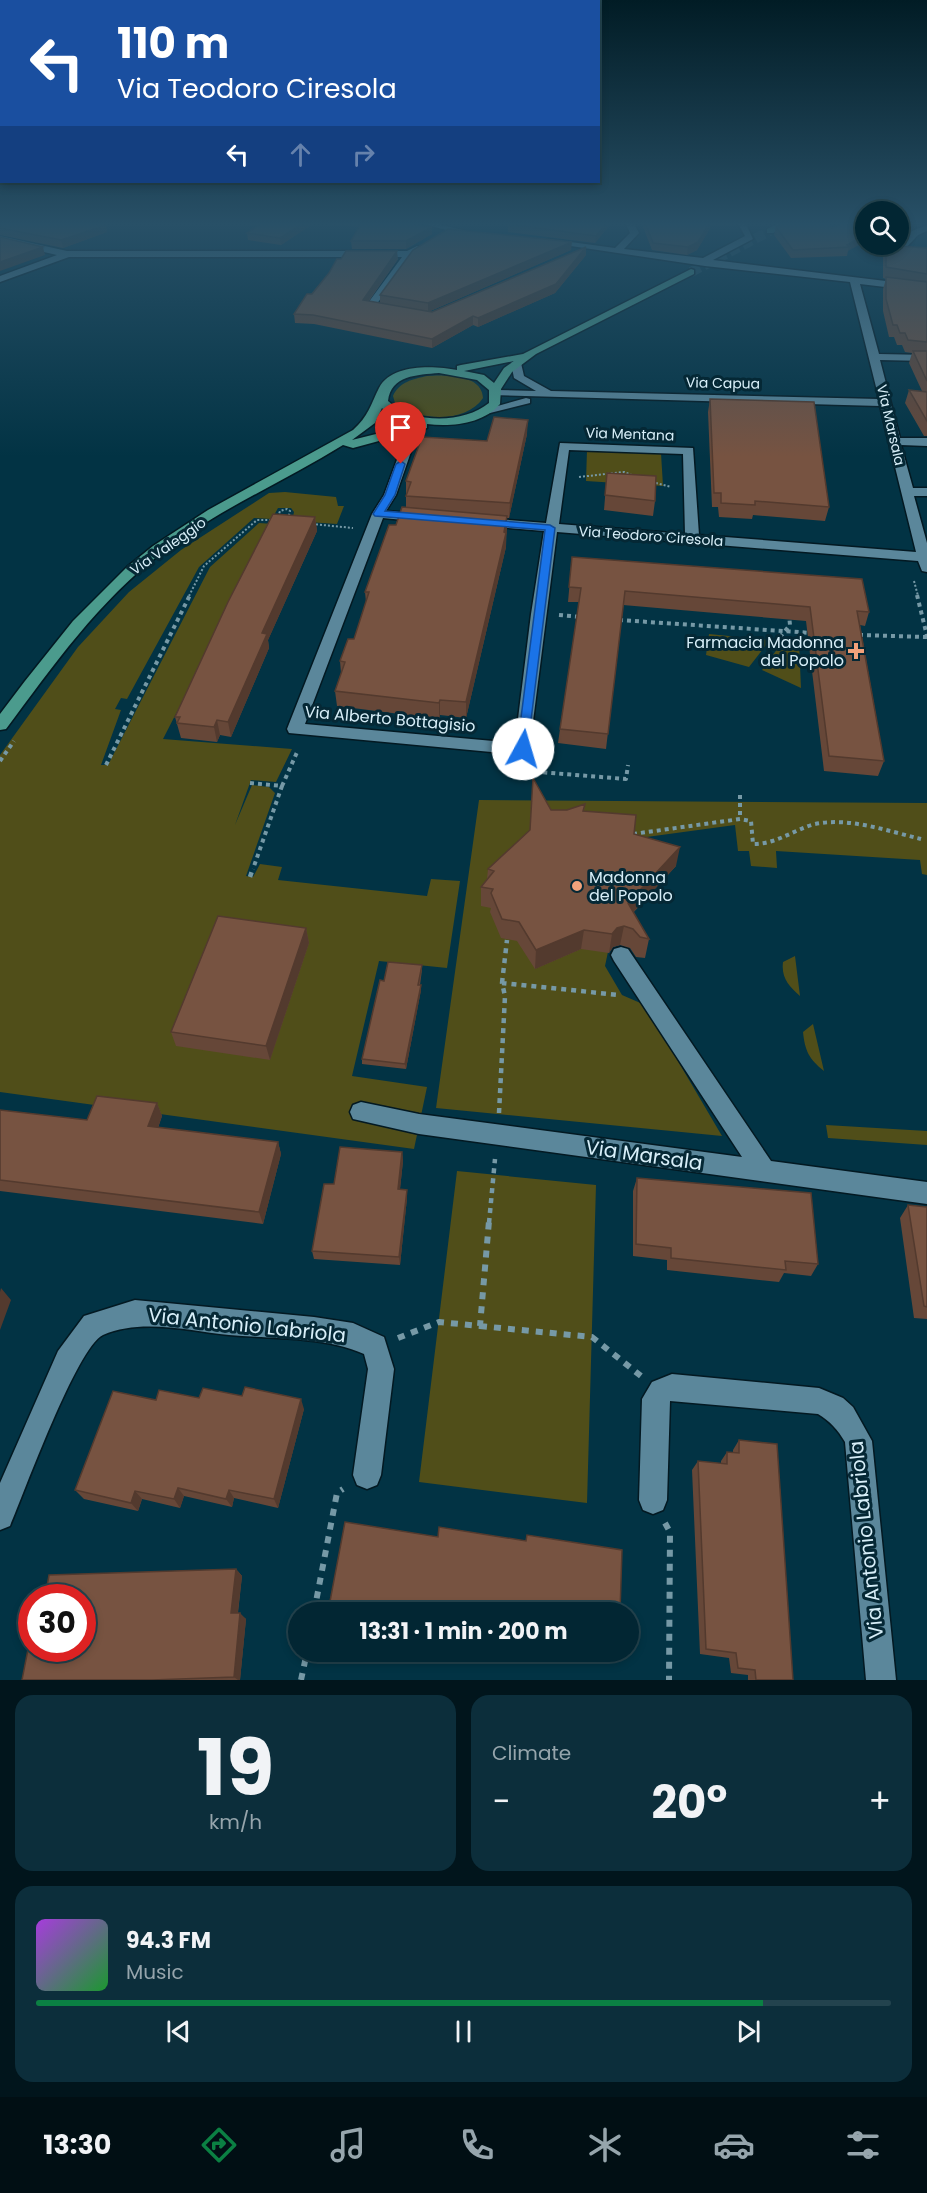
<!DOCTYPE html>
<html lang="en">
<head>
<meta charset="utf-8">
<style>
  :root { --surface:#022633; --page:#0c2e3b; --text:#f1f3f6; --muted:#96a5ac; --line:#23434e; --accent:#0b8043 }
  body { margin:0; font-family:Poppins,sans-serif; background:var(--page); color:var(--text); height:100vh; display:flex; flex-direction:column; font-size:22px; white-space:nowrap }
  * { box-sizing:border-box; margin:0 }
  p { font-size:20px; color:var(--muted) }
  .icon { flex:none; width:33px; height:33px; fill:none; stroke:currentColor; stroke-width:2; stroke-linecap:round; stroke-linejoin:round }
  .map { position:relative; height:1680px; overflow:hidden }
  .details { display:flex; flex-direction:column; gap:15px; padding:15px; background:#01151c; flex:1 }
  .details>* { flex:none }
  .top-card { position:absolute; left:0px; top:0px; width:600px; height:183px; box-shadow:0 3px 9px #0003,0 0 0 2px var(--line); background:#1a4fa0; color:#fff; overflow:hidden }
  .tools { position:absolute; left:855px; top:201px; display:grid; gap:12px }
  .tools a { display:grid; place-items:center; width:54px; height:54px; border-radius:50%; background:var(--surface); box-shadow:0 3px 9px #0003,0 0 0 2px var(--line); font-size:30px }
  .speed { position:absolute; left:18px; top:1584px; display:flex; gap:12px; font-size:30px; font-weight:700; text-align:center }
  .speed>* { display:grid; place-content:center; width:78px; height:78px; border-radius:50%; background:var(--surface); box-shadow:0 3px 9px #0003,0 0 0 2px var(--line); line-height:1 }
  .speed .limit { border:9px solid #d22; background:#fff; color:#111 }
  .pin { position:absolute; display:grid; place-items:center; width:51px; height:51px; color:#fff; margin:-62px -26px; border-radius:50% 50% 50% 0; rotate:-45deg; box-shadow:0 0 6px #0007 }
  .pin .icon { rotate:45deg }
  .me { position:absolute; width:66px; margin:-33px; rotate:6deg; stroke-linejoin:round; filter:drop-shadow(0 0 4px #0008) }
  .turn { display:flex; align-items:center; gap:21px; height:126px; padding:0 18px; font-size:27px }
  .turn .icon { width:78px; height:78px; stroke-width:2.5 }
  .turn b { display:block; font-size:42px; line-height:51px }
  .lanes { display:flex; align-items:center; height:57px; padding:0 18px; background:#0003; justify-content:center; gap:30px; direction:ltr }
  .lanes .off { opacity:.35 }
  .big { font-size:45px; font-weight:700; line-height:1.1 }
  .details .card { flex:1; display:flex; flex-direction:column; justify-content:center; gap:9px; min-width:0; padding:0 21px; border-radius:18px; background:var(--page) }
  .details .dial { align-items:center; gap:0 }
  .dial b { font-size:78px; line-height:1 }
  .song { display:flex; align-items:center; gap:18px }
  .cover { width:72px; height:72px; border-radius:9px; background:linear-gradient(135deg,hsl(280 70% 55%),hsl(130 70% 35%)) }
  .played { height:6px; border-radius:3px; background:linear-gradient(90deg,var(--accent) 85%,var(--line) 85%) }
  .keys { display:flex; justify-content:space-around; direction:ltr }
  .heat { display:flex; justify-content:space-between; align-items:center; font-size:33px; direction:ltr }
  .details .tiles { flex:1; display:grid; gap:15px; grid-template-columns:1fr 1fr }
  .card:last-child { grid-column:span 2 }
  .trip { position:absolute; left:288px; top:1602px; width:351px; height:60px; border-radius:30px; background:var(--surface); box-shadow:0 3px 9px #0003,0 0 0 2px var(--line); font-weight:700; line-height:60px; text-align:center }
  .tab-bar { display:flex; height:96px; justify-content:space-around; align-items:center; background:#010f14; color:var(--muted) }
  .tab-bar .icon { width:42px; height:42px }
  .tab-bar .on { color:var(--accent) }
  .tab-bar b { font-size:27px; color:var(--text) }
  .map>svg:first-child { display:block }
  .green { fill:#504e19 }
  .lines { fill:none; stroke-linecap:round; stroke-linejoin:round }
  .major-tunnel { stroke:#224f5f; stroke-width:10; stroke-dasharray:10 4.5; stroke-linecap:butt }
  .minor-casing { stroke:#031922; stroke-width:3 }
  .major-casing { stroke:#031922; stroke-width:3 }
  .path-far3 { stroke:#7699a6; stroke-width:2; stroke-dasharray:2 2; stroke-linecap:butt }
  .path-far2 { stroke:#7699a6; stroke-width:4; stroke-dasharray:4 4; stroke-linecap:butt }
  .path-far1 { stroke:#7699a6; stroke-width:4.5; stroke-dasharray:5 5; stroke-linecap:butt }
  .path { stroke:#7699a6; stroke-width:6; stroke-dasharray:7 7; stroke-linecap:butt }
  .minor { fill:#5b879b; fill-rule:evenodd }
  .major { fill:#4b9b8d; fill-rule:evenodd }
  .wall { fill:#664738 }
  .shaded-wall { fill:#533a2e }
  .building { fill:#775341; stroke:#533a2e; stroke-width:1.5 }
  .route { fill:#1a73e8; stroke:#114b97; stroke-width:1.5 }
  .poi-dot { fill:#f1a27b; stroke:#052835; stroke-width:2 }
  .labels { text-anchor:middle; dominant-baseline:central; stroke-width:6; stroke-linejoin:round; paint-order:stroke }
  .far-street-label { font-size:14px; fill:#d7eef8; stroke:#052835 }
  .poi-label { font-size:16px; fill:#d7eef8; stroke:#052835; text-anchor:end }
  .street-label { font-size:16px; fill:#d7eef8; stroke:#052835 }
  .near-street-label { font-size:20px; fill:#d7eef8; stroke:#052835 }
</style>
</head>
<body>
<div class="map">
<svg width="927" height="1680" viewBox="0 0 927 1680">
  <rect width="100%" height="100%" fill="#023344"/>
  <path class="green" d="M427 376C445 375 482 374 483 398 466 424 417 421 395 403L393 396C399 382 413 379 427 376Z
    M587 450 661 453 663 486 586 481Z
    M285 492 336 497 338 506H344L337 524 292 521 294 512 291 508H278L272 519 254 518 199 567 127 699 121 698 115 709 121 710 101 765H108L210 567 259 523 273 524 163 739 292 749 276 782 251 780 235 825 252 785 269 787 275 793 246 876 253 877 260 864 282 867 278 880 427 896 431 879 460 881 447 968 379 961 352 1076 427 1087 414 1149 0 1092V755L78 647 129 592 181 550 269 493Z
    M709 634 770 640 749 667 706 655Z
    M783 641 799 643 801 688 762 670Z
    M479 800 927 803V875L922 874 920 860 776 851 777 868 751 866 749 851H738L735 825 632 839 605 966 622 995 645 1005 722 1136 436 1108Z
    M795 956 800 996C789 986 781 978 783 962Z
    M813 1024 824 1071C809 1059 805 1051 803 1032Z
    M826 1125 927 1131V1145L828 1138Z
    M457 1171 596 1185 587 1503 419 1482Z"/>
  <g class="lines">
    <path class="major-tunnel" d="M691 272 770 231"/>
    <defs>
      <path id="minor" d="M415 222H430L474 233 470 236Z
        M625 222H633L639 233 624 249 703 258 745 236 737 222H745L753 239 713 260 927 286V292L860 284 879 354 927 355V361L880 360 900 438H927V446L901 445 913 488H927V496H914L927 543V572L922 571 918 561 557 532 529 753 523 755 289 733 287 729 372 514 384 495 402 446 412 449 396 495 386 511 424 514 431 518 424 522 383 518 305 724 515 743 531 614 544 531 485 526 478 522 485 518 546 523 560 443 693 448 699 535 916 552 880 406 492 395 490 393 496 390 536 391 514 378 511 363 516 360 521 363 524 376 551 391 879 399 850 282 705 266 544 242 548 239 615 248 630 233ZM569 450 683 454 685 534 559 524Z
        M927 225V231L918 235 902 252H896V248L912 231Z
        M0 236 67 251H407L417 246 421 249 412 256 376 305 391 308 393 310 388 313 365 307 402 257H69L0 282V276L57 255 0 242Z
        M526 398 530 399V403L486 414 480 411Z
        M621 947 628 949 771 1161 927 1182V1204L419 1134 353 1119 350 1112 353 1105 361 1102 419 1114 742 1157 614 961 611 955 614 949Z
        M135 1300 314 1317 353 1323 384 1337 394 1369 381 1475 377 1485 367 1489 357 1485 353 1475 368 1369 364 1354C325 1336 272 1339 229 1335 190 1331 141 1318 103 1335 77 1347 24 1493 10 1526L0 1530V1483L58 1351 84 1316Z
        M672 1374 819 1388 843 1398 853 1407 872 1441 896 1680H866L845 1442C838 1430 830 1421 818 1414L670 1401 667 1500 663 1510 653 1514 643 1510 639 1500 642 1399 652 1382Z"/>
      <path id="major" d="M781 222H791L773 233H767V229Z
        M691 269 694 270V274L536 354 512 372 501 389 500 404C483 424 452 427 427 424V428L353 448 343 445C284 482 218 509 163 552 99 600 53 666 6 729L0 730V714L25 681 73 621 127 567 153 546 208 510 353 430C368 417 371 404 379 388 392 363 435 366 457 370V366L461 365 523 354ZM514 361 504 368 494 383 484 375 464 371ZM439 373 477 380 489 390V403C463 424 413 424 388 401 391 375 417 375 439 373ZM382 408 389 415 420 423 352 440 375 423Z"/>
    </defs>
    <use href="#minor" class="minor-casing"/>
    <use href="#major" class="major-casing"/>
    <path class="path-far3" d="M579 477 624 472 634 476
      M652 482 671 487
      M278 517 280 511 287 509 290 511 288 519
      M312 524 353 528
      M914 581 918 596
      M189 596 204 566 257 520H273"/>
    <path class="path-far2" d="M917 595 927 636
      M559 615 582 617
      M619 620 812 633
      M859 635 927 637
      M780 637 790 625 789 615
      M0 761 14 741
      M106 765 190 595
      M528 768 539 772 626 779 628 765
      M250 783 282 786 253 869
      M282 786 298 750
      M740 795V819
      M633 834 740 819 751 821 753 844C777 844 793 830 815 824 849 817 888 831 921 839"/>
    <path class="path-far1" d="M250 877 253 868
      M502 983 507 940
      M499 1113 505 996 502 983 619 995
      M489 1223 495 1159"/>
    <path class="path" d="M480 1326 592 1337 641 1376
      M398 1338 439 1322 480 1326 489 1221
      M665 1523 670 1532 669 1680
      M314 1612 337 1493 343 1489
      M301 1680 307 1652"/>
    <use href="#minor" class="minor"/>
    <use href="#major" class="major"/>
  </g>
  <path class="wall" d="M0 222H91V223L106 225 107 232 63 248 0 235Z
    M234 222H405L413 224 432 227V234L406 249H352L351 241 359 227 314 223 281 245 248 240 247 233 258 226Z
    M511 222H612L595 243 508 232V224Z
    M641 222H737L736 225H712L697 250 687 255 652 250Z
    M866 222 848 251 847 256 791 258 774 235 776 227 832 228Z
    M886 245 927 248V436H924L905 403 909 390 922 391 909 363 912 353 905 352 902 345H897L894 337H889L883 311V289L886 279 883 278V257Z
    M571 250 428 312H432L586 255 555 293 478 327 473 325 432 348 314 324 295 323 294 314 341 259H398L369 301 380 303V295Z
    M710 399 829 507 825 521 753 515 752 519 719 517 718 507H712L708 412Z
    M527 434 509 518H507L506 547 466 718 440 715 439 719 337 706 335 691 341 673 340 661 354 639 366 602 365 592 396 525 406 508V481L487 441Z
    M607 473 655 501 653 516 604 510Z
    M315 517 317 531 268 640 269 648 231 737 220 735 217 742 181 738 175 717Z
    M572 557 869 612 865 626 860 625 884 761 878 776 824 771 806 621 623 605 606 749 558 743 560 729 579 602H568Z
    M585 804 584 811 634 834 676 866 633 913 649 939 645 958 636 957 630 948 620 945 613 947 609 953 581 949 535 969 517 941 501 938 490 912 491 908 481 906V887L487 879 488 869 551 810H567Z
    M306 928 309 943 270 1060 176 1046 171 1032Z
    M422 965V970L420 985H421V990L406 1069 362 1064V1059L384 981Z
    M157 1103 162 1116 158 1128 278 1142 281 1154 263 1224 0 1191V1110L87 1120Z
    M402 1152 403 1161 400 1189 407 1198 400 1265 314 1259 312 1251 334 1184Z
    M637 1178 818 1264 811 1276 784 1273 779 1282 667 1270V1260L633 1256V1191Z
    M908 1205 927 1207V1319L914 1318 900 1218Z
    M199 1398 304 1409 278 1508 234 1498 232 1507 184 1496 180 1508 142 1499 138 1511 84 1499 75 1490 156 1400Z
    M739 1440 793 1680H748V1675L731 1673 729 1658 700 1654 692 1470 698 1461 721 1464V1461L727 1452 733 1453V1450Z
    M236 1569 242 1576 238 1613 246 1619 240 1680H22Z
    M577 1652H619L615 1658Z"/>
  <path class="shaded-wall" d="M305 222H314V223L281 245 280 238Z
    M607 222H612L595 243 596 236Z
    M710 222H712V225L697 250 687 255 688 247Z
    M106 225 107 232 63 248 61 240Z
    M432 227V234L406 249V241Z
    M866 234V241L848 251 849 247 847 245Z
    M572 242 571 250 428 312V303Z
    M43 247 45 255 0 271V262Z
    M586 247V255L555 293 478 327V318Z
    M397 251 398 259 363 308V300Z
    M473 316V325L432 348V339Z
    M528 420 527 434 509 518 510 503Z
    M507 516V530L505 540 506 533V547L466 718V702Z
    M315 517 317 531 268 640 269 648 231 737 228 722 262 633Z
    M440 700V715L439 719V703Z
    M217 720 220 735 217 742 214 727Z
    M680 847 676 866 624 922 628 903Z
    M624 926 620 945 613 947 609 953 612 934 617 928Z
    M306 928 309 943 270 1060 266 1046Z
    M584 930 581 949 535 969 536 950Z
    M421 985V990L406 1069 405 1064Z
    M157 1103 162 1116 154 1139 148 1126Z
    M278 1142 281 1154 263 1224 259 1212Z
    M402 1152 403 1161 399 1198 398 1189Z
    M407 1190V1198L400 1265 399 1257Z
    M1 1288 11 1300 0 1330V1292Z
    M301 1399 304 1409 278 1508 274 1499Z
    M178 1488 184 1496 180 1508 174 1499Z
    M229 1490 234 1498 232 1507 226 1499Z
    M135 1491 142 1499 138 1511 131 1503Z
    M236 1569 242 1576 237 1619 231 1613Z
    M240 1613 246 1619 240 1680H238L234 1677Z"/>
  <path class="building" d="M6 222H82L106 225 61 240 0 228V225Z
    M264 222H305L280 238 247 233Z
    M362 222H405L413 224 432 227 406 241H351Z
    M511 222H607L596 236 508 224Z
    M645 222H710L698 242 688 247 653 243Z
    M784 222H827L832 228 845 222H866V234L847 245 849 247 793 250 776 227Z
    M448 229 572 242 428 303 380 295 413 250Z
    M0 237 43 247 0 262Z
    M886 245 927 248V274L886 267Z
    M586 247 556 284 478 318 473 316 432 339 313 315 294 314 307 294H312L329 273 337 259H341L346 251H397L363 300 432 312Z
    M886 277 927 282V342L908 340 905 333H900L897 325H893L886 299Z
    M913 351H927V381Z
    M909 390 927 392V421Z
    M710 399 814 402 829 507 755 501V505L721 503V493H714Z
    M494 417 528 420 510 503 406 496 411 482 406 481 422 437 487 441Z
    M607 473 656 476 655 501 605 495Z
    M402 507 507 516 504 532 506 533 466 702 440 700 439 703 335 691 345 662 340 661 348 639H354L369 592H365L389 525H396Z
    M273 514 315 517 262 633 267 634 228 722 217 720 214 727 177 723 180 717H175L228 602Z
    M572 557 862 579 869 612 857 611 884 761 829 756 810 607 625 591 608 734 560 729 581 588 569 587Z
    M533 778 551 810H567L585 804 583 811 636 815 634 834 680 847 628 903 649 939 640 937 633 929 624 926 617 928 612 934 584 930 536 950 519 922 502 919 491 893 493 889 481 887 494 871 488 869 530 830Z
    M218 916 306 928 266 1046 171 1032Z
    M388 962 422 965 418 985H421L405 1064 362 1059 380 980 384 981Z
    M97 1096 157 1103 148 1126 278 1142 259 1212 0 1180V1110L87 1120Z
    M340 1147 402 1152 398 1189 407 1190 399 1257 312 1251 324 1184H334Z
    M637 1178 811 1193 818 1264 785 1261 786 1270 671 1258V1248L636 1244Z
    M908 1205 927 1207V1307L924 1306Z
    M245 1387 301 1399 274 1499 229 1490 226 1499 178 1488 174 1499 135 1491 131 1503 75 1490 113 1391 156 1400 159 1390 199 1398 203 1388 242 1396Z
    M739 1440 777 1444 793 1680H756L755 1670 738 1668 736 1653 706 1649 698 1461 727 1464V1452L739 1453Z
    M345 1522 438 1537 439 1527 526 1541 527 1535 622 1550 620 1612H328Z
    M236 1569 231 1613H240L234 1677 152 1680H22L32 1629V1648H82V1598H45L49 1575Z"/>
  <linearGradient id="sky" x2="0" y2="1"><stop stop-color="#011c25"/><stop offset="0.49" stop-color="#285067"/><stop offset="1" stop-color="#285067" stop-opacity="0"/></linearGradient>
  <rect width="927" height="457" fill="url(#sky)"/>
  <path class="route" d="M401 461 405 464 395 495 385 511 550 525 555 528 527 752H518L517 749 545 530 375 516 373 514 385 495 396 464Z"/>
  <g class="poi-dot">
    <path d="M853 642h6v6h6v6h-6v6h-6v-6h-6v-6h6z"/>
    <circle cx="577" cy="886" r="6"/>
  </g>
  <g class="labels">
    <g class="far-street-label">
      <text transform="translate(723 383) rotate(1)">Via Capua</text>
      <text transform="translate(891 425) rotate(77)">Via Marsala</text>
      <text transform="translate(630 434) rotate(2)">Via Mentana</text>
      <text transform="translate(651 536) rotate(4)">Via Teodoro Ciresola</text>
      <text transform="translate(168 546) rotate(-35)">Via Valeggio</text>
    </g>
    <g class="poi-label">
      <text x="844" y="642">Farmacia Madonna<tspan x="844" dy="18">del Popolo</tspan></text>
      <text x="589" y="877" text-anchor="start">Madonna<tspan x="589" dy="18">del Popolo</tspan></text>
    </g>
    <g class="street-label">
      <text transform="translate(390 719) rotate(5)">Via Alberto Bottagisio</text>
    </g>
    <g class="near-street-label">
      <text transform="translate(644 1155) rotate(8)">Via Marsala</text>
      <text transform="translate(247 1325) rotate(6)">Via Antonio Labriola</text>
      <text transform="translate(866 1540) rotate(-96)">Via Antonio Labriola</text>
    </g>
  </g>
</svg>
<div class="tools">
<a><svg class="icon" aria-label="search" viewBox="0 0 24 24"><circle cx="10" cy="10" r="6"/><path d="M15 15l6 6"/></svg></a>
</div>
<div class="speed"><div class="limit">30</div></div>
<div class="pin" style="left:401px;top:464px;background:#d93025"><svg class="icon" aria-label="arrive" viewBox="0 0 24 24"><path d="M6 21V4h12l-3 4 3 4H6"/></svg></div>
<svg class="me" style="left:523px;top:749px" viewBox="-20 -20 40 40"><circle r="19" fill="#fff"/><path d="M0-13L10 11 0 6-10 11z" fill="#1a73e8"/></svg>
<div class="trip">13:31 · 1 min · 200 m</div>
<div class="top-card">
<div class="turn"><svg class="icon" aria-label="left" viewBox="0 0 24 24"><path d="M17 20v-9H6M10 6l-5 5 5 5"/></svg><div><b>110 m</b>Via Teodoro Ciresola</div></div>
<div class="lanes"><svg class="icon" aria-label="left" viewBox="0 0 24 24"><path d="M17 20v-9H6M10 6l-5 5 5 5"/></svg><svg class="icon off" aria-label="ahead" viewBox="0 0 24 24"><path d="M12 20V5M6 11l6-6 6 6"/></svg><svg class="icon off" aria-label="right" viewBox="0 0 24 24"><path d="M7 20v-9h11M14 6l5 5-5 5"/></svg></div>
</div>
</div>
<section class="details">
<div class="tiles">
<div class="card dial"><b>19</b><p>km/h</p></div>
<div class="card"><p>Climate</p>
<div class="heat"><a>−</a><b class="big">20°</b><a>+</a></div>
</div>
<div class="card">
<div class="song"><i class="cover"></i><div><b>94.3 FM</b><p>Music</p></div></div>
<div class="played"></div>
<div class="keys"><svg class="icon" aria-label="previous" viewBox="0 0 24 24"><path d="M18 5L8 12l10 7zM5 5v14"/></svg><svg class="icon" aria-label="pause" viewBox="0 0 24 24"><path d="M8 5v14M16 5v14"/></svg><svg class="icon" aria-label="next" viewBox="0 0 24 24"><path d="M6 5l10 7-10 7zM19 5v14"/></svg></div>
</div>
</div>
</section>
<nav class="tab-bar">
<b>13:30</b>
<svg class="icon on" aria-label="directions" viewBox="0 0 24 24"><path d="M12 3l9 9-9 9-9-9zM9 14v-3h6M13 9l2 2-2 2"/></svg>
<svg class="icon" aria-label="music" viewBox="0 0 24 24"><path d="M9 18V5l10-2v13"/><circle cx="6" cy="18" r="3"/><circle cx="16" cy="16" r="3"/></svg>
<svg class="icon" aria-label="phone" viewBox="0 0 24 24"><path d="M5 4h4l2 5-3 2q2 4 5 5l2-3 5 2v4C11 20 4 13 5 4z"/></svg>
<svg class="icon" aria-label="climate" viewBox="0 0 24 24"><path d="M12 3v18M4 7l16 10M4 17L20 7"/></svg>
<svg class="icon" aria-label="car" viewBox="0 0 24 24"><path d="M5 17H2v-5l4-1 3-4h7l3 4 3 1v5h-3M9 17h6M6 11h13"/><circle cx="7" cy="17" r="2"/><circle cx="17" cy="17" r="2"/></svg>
<svg class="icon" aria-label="filters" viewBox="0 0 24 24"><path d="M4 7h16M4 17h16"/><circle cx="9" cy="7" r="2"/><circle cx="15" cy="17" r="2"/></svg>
</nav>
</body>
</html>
